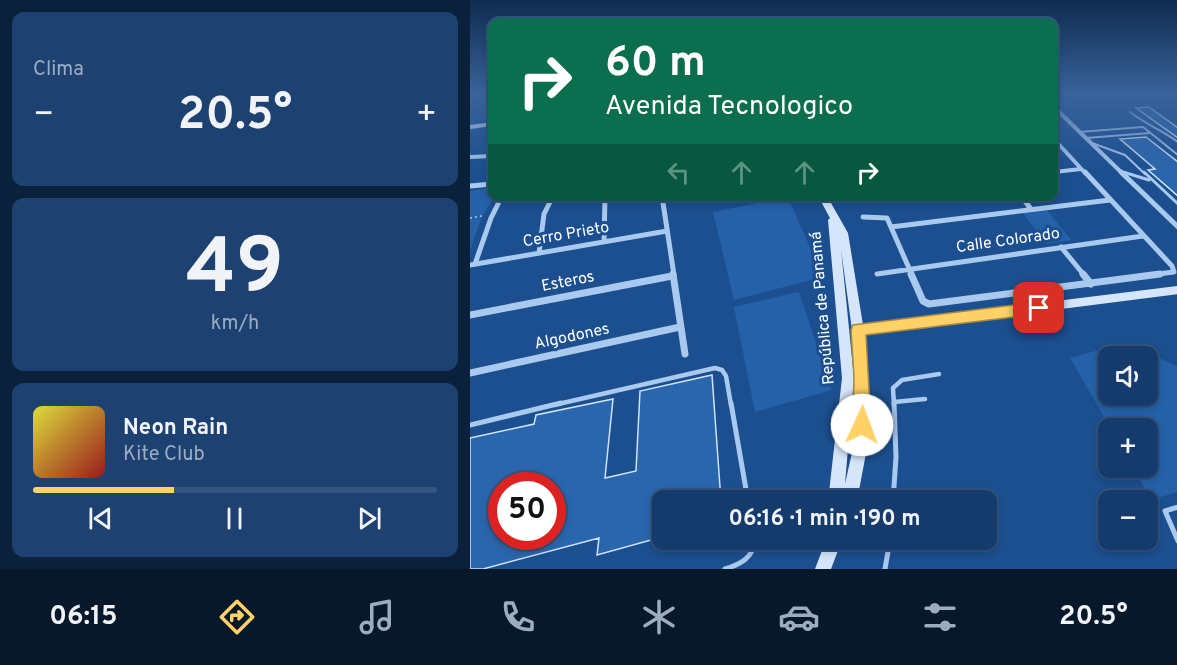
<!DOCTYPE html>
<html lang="es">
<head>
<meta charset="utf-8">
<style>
  :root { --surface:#143b6b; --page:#1d4271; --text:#f1f3f6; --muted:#9dadc1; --line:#33557e; --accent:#ffd166 }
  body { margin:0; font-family:Overpass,sans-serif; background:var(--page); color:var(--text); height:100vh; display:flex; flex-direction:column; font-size:22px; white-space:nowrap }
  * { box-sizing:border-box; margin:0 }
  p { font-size:20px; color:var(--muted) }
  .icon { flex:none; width:33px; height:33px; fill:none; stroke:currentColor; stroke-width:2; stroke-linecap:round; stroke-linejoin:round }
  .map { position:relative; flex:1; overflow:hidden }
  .drawer { display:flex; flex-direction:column; gap:12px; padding:12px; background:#0b203b; width:470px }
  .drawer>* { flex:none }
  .guide { position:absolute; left:18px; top:18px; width:570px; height:183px; border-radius:12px; box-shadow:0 3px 9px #0003,0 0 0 2px var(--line); background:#0b6e4f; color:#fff; overflow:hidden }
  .buttons { position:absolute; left:628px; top:346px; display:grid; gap:12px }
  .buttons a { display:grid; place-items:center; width:60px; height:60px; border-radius:12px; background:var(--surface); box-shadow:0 3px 9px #0003,0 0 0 2px var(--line); font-size:30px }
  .speed { position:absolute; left:18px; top:472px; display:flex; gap:12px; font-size:30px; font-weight:700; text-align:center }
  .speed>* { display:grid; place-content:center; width:78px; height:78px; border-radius:50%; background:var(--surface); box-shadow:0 3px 9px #0003,0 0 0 2px var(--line); line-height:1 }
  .speed .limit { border:9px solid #d22; background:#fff; color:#111 }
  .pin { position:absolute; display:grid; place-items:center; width:51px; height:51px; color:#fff; margin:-26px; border-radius:12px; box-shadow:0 3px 9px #0006 }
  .me { position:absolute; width:66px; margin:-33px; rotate:2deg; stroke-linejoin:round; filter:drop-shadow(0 0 4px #0008) }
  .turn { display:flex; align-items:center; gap:21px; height:126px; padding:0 18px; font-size:27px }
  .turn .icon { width:78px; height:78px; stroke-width:2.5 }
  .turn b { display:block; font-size:42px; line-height:51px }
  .lanes { display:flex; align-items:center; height:57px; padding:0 18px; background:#0003; justify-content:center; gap:30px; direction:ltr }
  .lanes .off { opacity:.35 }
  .big { font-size:45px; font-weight:700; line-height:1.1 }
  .drawer .widget { flex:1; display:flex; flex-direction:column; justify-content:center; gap:9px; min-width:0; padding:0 21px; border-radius:12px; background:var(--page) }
  .drawer .dial { align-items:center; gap:0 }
  .dial b { font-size:78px; line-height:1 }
  .song { display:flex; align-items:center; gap:18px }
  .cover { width:72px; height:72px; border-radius:9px; background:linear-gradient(135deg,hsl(60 70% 55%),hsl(0 70% 35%)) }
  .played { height:6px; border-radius:3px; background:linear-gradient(90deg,var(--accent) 35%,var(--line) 35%) }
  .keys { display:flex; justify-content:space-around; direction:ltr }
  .heat { display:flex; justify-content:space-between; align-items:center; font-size:33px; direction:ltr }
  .trip { position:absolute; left:182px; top:490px; width:345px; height:60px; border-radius:12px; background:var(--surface); box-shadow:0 3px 9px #0003,0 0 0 2px var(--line); font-weight:700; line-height:60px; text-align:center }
  .menu { display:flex; height:96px; justify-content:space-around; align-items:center; background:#08182b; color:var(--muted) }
  .menu .icon { width:42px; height:42px }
  .menu .on { color:var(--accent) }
  .menu b { font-size:27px; color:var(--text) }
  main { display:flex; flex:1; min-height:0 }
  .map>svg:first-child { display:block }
  .green { fill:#2461a8; fill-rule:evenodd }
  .building { fill:#2a66ad; stroke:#cfe3fa; stroke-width:1.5; fill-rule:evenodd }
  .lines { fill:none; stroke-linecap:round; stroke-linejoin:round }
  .path { stroke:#a9c9ee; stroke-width:1.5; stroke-dasharray:2 3; stroke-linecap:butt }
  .lane-far3 { stroke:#a9c9ee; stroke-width:2 }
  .lane-far2 { stroke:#a9c9ee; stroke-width:3 }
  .lane-far1 { stroke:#a9c9ee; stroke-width:4.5 }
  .lane { stroke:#a9c9ee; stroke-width:5 }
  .street-far2 { stroke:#a9c9ee; stroke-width:4 }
  .street-far1 { stroke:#a9c9ee; stroke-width:5 }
  .street { stroke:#a9c9ee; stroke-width:7 }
  .secondary { fill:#d6e6fa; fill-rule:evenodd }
  .route { fill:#ffd166; stroke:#a68842; stroke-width:1.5 }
  .labels { text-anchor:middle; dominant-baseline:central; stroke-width:6; stroke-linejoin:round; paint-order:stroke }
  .street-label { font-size:16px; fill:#fff; stroke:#1b4f8f }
</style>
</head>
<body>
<main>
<section class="drawer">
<div class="widget"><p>Clima</p>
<div class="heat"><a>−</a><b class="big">20.5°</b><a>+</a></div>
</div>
<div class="widget dial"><b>49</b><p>km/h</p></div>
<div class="widget">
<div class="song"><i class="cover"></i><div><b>Neon Rain</b><p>Kite Club</p></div></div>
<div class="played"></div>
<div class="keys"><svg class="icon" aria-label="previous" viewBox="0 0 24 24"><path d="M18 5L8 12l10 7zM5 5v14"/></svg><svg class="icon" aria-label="pause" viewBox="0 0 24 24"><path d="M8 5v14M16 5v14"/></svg><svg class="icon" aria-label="next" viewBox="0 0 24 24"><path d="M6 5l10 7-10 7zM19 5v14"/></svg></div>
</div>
</section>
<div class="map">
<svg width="708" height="569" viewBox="0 0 708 569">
  <rect width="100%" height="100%" fill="#1b4f8f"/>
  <path class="green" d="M22 188V196L25 197 12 216 0 251V191Z
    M318 197 353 277 264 300 243 212Z
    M577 210 601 240 576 244 553 213Z
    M329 292 362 390 285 412 264 307Z
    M625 351H674L707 366V492L681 500 663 468H678V429H641L600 358ZM639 357H678V396H639Z"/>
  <path class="building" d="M679 107 708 128V138L666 108Z
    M676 137 708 162V196L678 170 685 169 650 139Z
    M242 375 251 501H192V537L127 555 129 538 13 569H0V438L64 424 66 415 143 399 135 478 166 471 170 391ZM32 486H82V537H32Z"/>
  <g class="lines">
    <path class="path" d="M0 218 12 216"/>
    <path class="lane-far3" d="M660 112C675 124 692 130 708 142
      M609 132 673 127 708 155
      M616 138 680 133
      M622 143 655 155 675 174
      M652 172 658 174"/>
    <path class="lane-far2" d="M653 172 679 180
      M674 172 708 204"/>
    <path class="lane-far1" d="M424 402 455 399
      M84 405 245 368 252 370 256 376 261 405
      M424 405 423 388 432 380 469 374"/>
    <path class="lane" d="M261 403 278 501
      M0 425 91 403
      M423 501 426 457 424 403
      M708 507 695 511 708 541
      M255 569C271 564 283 558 285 540
      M415 569 420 540"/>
    <path class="street-far2" d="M584 107 653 174
      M584 139 616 174
      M0 157 22 156
      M584 172 611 169"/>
    <path class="street-far1" d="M615 172 702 266 704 272 679 275
      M651 172 708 227
      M0 186 22 184
      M192 196 204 275
      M551 196 561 209
      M393 217 417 218 442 275
      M421 227 640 200
      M134 242 135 196
      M591 247 614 275
      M69 253 74 214 83 196
      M5 264 21 218 32 196
      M0 265 197 231
      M407 274 673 236"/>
    <path class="street" d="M203 274 215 354
      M441 274 453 301 459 304 690 274
      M613 274 621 284
      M0 315 202 276
      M0 373 210 327"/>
    <path class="secondary" d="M22 122V126L0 129V125Z
      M348 196H357L378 233 393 325 708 286V294L394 334 400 404 397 448 387 501H358L372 378 358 220 360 218ZM371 249 382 330 386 404 383 448 375 484 384 378Z
      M356 540H372L361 569H345Z"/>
  </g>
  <linearGradient id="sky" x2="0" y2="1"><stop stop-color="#0f2b4f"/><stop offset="0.54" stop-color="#39639b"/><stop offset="1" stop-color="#39639b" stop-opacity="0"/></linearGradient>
  <rect width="708" height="173" fill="url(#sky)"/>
  <path class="route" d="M569 302 576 308 569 314 396 335 401 425 398 431 392 434 386 431 383 425 384 377 381 330 383 325Z"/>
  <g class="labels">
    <g class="street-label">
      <text transform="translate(96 235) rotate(-10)">Cerro Prieto</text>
      <text transform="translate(538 241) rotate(-8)">Calle Colorado</text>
      <text transform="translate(98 282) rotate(-11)">Esteros</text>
      <text transform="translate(353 308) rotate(-95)">República de Panamá</text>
      <text transform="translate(102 337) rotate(-12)">Algodones</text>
    </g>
  </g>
</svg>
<div class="buttons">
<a><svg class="icon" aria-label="sound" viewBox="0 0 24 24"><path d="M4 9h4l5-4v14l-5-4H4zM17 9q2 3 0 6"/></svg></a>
<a>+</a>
<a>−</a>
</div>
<div class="speed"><div class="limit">50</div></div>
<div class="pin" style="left:569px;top:308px;background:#d93025"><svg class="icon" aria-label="arrive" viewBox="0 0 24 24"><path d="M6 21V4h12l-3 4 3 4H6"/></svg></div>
<svg class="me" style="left:392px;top:425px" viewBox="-20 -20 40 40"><circle r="19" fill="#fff"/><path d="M0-13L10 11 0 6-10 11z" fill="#ffd166"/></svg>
<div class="trip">06:16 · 1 min · 190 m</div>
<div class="guide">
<div class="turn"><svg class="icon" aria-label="right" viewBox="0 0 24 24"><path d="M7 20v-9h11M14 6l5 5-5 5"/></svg><div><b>60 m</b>Avenida Tecnologico</div></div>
<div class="lanes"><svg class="icon off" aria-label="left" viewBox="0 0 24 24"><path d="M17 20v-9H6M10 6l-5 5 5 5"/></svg><svg class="icon off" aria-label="ahead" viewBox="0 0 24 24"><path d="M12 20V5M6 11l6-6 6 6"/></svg><svg class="icon off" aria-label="ahead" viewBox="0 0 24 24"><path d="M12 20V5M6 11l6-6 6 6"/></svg><svg class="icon" aria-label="right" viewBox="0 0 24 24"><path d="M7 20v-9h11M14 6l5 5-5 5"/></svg></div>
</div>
</div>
</main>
<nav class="menu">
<b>06:15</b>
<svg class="icon on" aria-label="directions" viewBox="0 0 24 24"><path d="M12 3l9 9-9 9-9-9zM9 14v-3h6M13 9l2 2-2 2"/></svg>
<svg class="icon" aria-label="music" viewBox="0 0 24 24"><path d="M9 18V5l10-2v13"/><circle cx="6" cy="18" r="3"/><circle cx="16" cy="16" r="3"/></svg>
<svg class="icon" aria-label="phone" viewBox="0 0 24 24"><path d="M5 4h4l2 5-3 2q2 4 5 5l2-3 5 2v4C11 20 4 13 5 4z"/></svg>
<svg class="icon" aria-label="climate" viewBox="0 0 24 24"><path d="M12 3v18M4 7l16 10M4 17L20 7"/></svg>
<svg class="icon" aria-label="car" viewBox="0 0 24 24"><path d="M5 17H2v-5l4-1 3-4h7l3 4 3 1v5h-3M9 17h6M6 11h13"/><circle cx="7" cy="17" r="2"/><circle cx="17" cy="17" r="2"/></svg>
<svg class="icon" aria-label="filters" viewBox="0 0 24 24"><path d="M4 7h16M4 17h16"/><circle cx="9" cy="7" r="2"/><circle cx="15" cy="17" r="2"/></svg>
<b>20.5°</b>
</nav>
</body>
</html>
